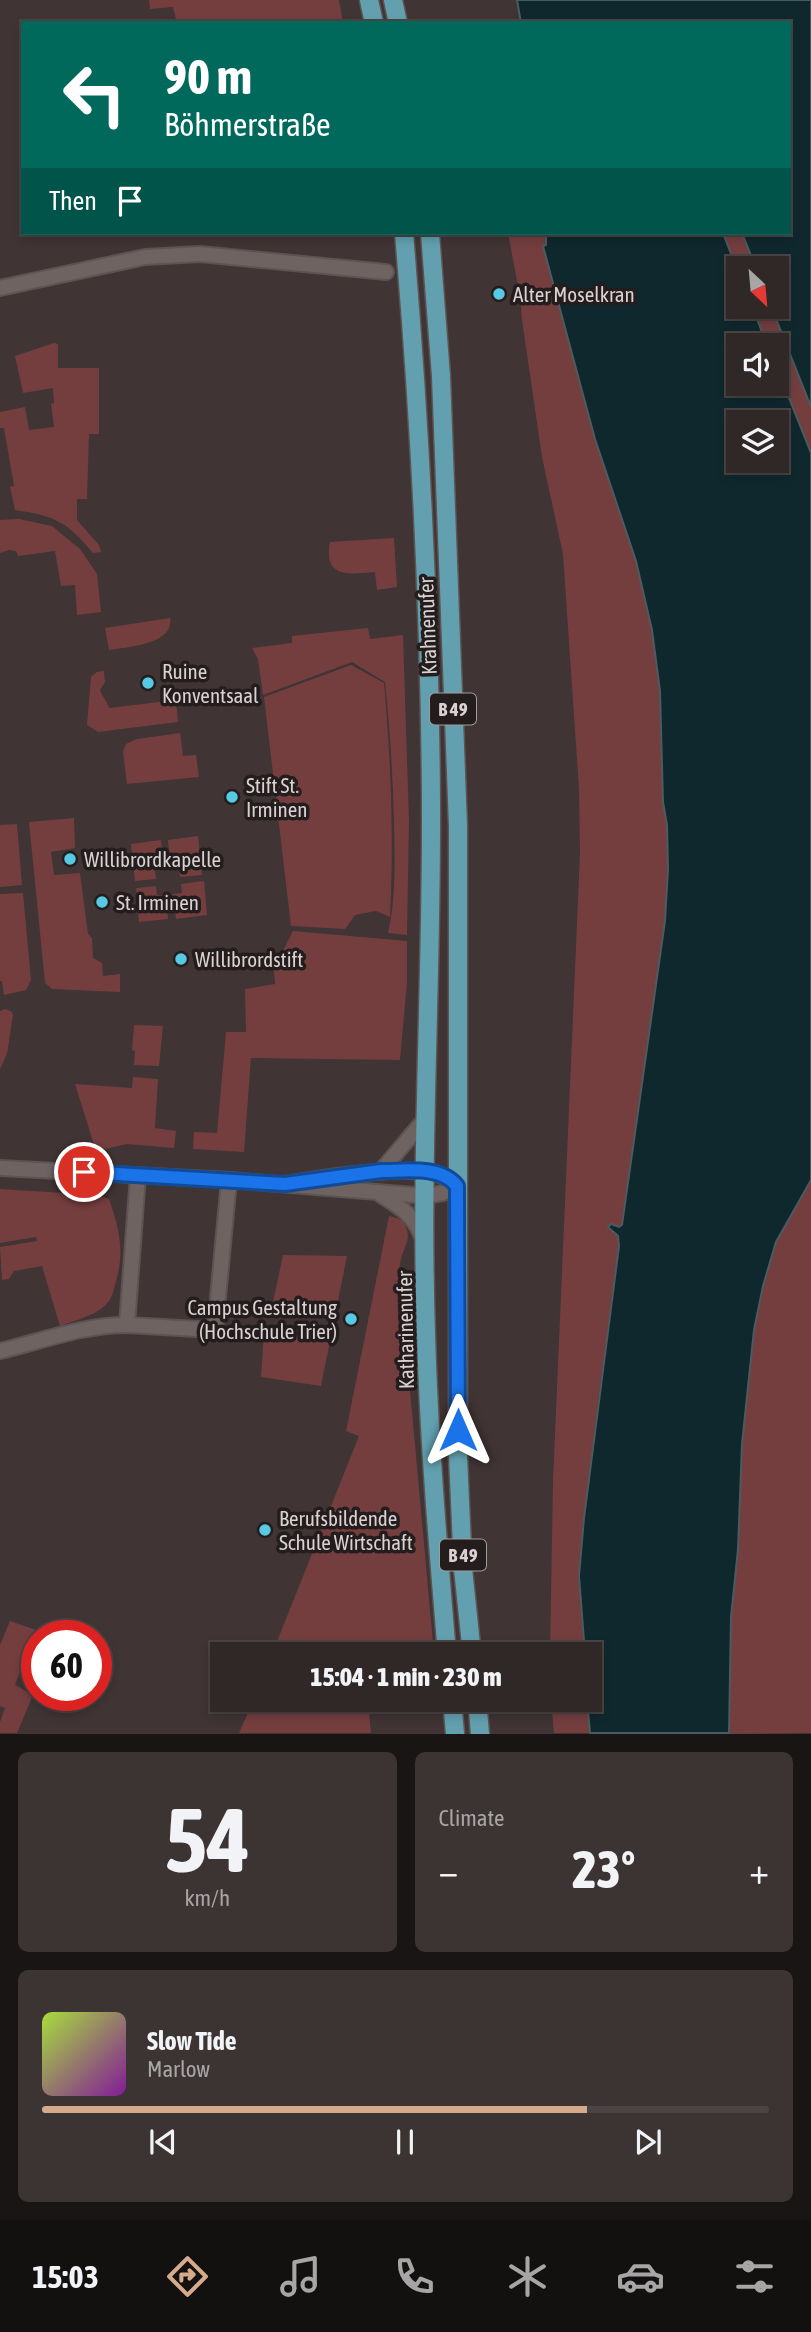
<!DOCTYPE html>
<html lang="en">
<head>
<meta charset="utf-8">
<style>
  :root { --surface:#302727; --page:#3c3333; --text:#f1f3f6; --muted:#a8a5a7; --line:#4b4444; --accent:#d6ab8b }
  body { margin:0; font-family:"Asap Condensed",sans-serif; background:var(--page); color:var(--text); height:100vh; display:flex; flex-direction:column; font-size:26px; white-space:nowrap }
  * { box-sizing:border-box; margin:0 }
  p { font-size:23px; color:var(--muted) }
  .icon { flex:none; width:38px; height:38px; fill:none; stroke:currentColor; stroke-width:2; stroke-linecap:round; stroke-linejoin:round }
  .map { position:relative; height:1734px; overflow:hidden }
  .drawer { display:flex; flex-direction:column; gap:18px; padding:18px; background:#1a1515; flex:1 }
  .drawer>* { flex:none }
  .hud { position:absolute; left:21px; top:21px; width:770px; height:214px; border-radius:0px; box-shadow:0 4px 10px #0003,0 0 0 2px var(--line); background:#00695c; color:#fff; overflow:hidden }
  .needle { width:46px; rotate:154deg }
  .fabs { position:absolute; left:726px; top:256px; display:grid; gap:14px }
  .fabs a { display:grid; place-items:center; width:63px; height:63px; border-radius:0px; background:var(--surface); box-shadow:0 4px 10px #0003,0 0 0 2px var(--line); font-size:35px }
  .speed { position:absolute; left:21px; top:1620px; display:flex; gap:14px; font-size:35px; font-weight:700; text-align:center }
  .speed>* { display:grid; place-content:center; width:91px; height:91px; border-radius:50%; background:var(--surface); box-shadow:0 4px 10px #0003,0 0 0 2px var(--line); line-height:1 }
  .speed .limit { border:10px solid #d22; background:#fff; color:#111 }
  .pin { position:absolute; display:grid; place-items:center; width:60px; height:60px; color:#fff; margin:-30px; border:4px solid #fff; border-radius:50%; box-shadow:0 2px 7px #0007 }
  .me { position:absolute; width:77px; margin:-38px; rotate:0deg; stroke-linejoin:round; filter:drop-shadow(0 0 5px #0008) }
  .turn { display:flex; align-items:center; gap:24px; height:147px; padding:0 28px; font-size:32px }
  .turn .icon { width:91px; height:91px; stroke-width:2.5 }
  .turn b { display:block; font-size:49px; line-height:60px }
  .then { display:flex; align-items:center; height:66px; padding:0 28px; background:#0003; gap:14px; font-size:26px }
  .big { font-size:52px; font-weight:800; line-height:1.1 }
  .drawer .widget { flex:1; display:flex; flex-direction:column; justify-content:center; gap:10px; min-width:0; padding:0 24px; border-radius:10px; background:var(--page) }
  .drawer .dial { align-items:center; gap:0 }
  .dial b { font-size:91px; line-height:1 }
  .song { display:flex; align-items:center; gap:21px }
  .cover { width:84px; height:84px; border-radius:10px; background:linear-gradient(135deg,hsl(80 70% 55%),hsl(290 70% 35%)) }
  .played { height:7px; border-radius:4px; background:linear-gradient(90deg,var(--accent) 75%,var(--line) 75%) }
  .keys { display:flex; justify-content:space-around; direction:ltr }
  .heat { display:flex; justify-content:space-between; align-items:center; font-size:38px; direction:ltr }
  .drawer .tiles { flex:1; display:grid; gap:18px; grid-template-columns:1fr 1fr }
  .widget:last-child { grid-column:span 2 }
  .trip { position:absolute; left:210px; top:1642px; width:392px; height:70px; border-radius:0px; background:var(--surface); box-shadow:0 4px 10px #0003,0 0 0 2px var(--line); font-weight:800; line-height:70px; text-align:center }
  .menu { display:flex; height:112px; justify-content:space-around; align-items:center; background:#131010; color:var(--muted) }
  .menu .icon { width:49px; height:49px }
  .menu .on { color:var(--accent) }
  .menu b { font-size:32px; color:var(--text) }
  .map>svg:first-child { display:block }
  .green { fill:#743e3f }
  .water { fill:#0f282e; stroke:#4c5b5f; stroke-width:2; fill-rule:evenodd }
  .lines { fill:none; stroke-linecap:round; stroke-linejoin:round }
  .minor-casing { stroke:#5c5353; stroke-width:18 }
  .primary-casing { stroke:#5c5353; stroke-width:21 }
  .minor { stroke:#6f6362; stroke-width:14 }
  .primary { stroke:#62a0af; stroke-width:18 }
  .route-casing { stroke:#114b97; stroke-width:18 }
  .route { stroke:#1a73e8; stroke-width:12 }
  .poi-dot { fill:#58c9e3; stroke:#231d1d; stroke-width:2.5 }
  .labels { text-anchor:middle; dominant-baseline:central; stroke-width:7; stroke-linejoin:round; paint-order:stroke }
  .shield { fill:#231d1d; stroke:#a39c9c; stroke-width:2 }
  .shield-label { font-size:19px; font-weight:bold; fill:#dad2d2 }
  .poi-label { font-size:21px; fill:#dad2d2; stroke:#231d1d; text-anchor:start }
  .street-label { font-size:21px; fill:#dad2d2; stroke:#231d1d }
</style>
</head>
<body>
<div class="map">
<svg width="811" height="1734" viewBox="0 0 811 1734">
  <rect width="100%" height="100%" fill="#403434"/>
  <path class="green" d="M149 0H339L343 23H187L186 19H176L173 7 150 9Z
    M508 233H546V245L543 246 595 439 636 561 652 630 660 691 663 802 667 825 668 869 665 921 622 1222 621 1227H617L619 1246 598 1401 579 1576 585 1654H550L553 1481 580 853 579 789 563 554 542 457 522 320 520 297Z
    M723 233H742L756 268H738V272Z
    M752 306H772L811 407V453L777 368V345H767Z
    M54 343 58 344V368H99V434H89L87 499H77V520L99 545 101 552 93 553C67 522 56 516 15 510L10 487 14 486 4 428H0V412L25 407 29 430 54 427 51 404 54 403 53 388 23 393 15 356Z
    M19 519 52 526 80 549 97 574 101 612 77 615 75 585 61 586 55 551 18 556 16 551 9 550 0 553V520Z
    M394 538 397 587 377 590 375 572C350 574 323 579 330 542Z
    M170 618C175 644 127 647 109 650L105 628Z
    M368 628 370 639 403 635 409 821 407 935 388 933C396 898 395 860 394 824 393 777 390 730 385 682L352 662 263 695 258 659 252 648 292 643V636Z
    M351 665 384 683C391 761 394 838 390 917L376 911 355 915 345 929 291 926 264 697Z
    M104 671 105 682 100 690C103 698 107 701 109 708L176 700 178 722 98 732 87 725 91 677 97 672Z
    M180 733 183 756 196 755 199 777 127 784 123 752 126 744 137 739Z
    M74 818 75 848 51 852 54 875 80 873 88 934 92 938 93 958 102 963 103 976 120 974V992L52 989 45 983 29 822Z
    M17 824 22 885 0 887V825Z
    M198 836 202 875 180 877 179 869H171L168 840Z
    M161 840 164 870 155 871 156 879 135 881 131 844Z
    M204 881 207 915 176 919 173 894 182 893 181 884Z
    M156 886 157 895H165L168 919 139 922 136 888Z
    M23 893 31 980 26 990 4 995 2 981H0V894Z
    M293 931 407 941V982L400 1060 251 1058 244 1152 193 1149 194 1132 217 1133 226 1032H246L245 989 275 984 274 969Z
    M5 1009 11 1011 13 1015 7 1054 0 1069V1011Z
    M134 1025 163 1026 159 1066 134 1065 135 1051 132 1050Z
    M133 1077 158 1079 155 1128 176 1131 174 1148 127 1144 96 1151 75 1084 132 1088Z
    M811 1180V1733L729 1734 731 1617 738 1549 742 1444 754 1330 763 1286 776 1242Z
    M0 1189 96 1195 109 1199C120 1231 125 1252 115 1285 114 1290 112 1297 109 1301 99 1315 76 1320 60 1326L42 1266 14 1271 9 1279 2 1280 0 1247 37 1241 36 1237 0 1243Z
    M389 1216C397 1218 403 1219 406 1227 411 1239 404 1247 401 1259 394 1290 398 1350 409 1379L434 1654H272L359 1436 346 1431Z
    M283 1255 347 1256 336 1311 273 1302Z
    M264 1332 330 1341 321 1386 261 1377Z
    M10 1621 36 1630 15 1685 33 1695 17 1733H0V1722L5 1708 0 1706V1645Z
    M254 1699H383L369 1712 371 1733H239Z
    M551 1699H587L590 1733H554Z"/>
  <path class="water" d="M517 0H811V407L771 306H777V268H756L742 233H789V23H521Z
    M546 233H723L738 272V306H752L767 345H738V383H777V368L811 453V1180L776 1242 763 1286 754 1330 742 1444 738 1549 731 1617 729 1733H590L587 1699H590V1654H585L579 1576 584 1518 619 1246 618 1236 608 1227 611 1224 619 1227 622 1225 665 921 668 869 667 825 663 802 660 691 652 630 636 561 595 439 543 246 546 245ZM738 422H777V460H738Z"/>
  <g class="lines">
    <defs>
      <path id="minor" d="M0 288 145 257 200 254 386 272
        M0 1168 229 1180 426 1196 443 1193 457 1186C435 1156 319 1179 285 1184
        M381 1171 426 1118
        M138 1175 127 1325 215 1330 229 1180
        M381 1195C401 1207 416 1217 423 1240
        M0 1351C42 1341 83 1325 127 1325"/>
      <path id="primary" d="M369 0 374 23
        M393 0 398 23
        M404 233C420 423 430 613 431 804 432 980 420 1157 426 1333 429 1440 438 1547 447 1654
        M430 233 441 376 458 826V1456L463 1569 472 1654
        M452 1699 455 1734
        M477 1699 480 1734"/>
    </defs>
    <use href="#minor" class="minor-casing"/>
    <use href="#primary" class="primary-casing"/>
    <use href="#minor" class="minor"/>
    <use href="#primary" class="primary"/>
  </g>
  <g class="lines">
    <defs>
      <path id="route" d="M84 1172 285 1184 381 1171C404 1171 441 1165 457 1186L458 1430"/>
    </defs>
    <use href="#route" class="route-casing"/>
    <use href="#route" class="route"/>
  </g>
  <g class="poi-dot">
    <circle cx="499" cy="294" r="7"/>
    <circle cx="148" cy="683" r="7"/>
    <circle cx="232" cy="797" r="7"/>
    <circle cx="70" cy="859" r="7"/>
    <circle cx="102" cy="902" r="7"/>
    <circle cx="181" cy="959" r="7"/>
    <circle cx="351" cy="1319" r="7"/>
    <circle cx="265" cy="1530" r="7"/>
  </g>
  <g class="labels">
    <g class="shield">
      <rect x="430" y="693.5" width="46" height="31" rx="5"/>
      <rect x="440" y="1539.5" width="46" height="31" rx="5"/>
    </g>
    <g class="shield-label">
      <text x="453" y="709">B 49</text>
      <text x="463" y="1555">B 49</text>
    </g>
    <g class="poi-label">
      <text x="513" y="294">Alter Moselkran</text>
      <text x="162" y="671">Ruine<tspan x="162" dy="24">Konventsaal</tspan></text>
      <text x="246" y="785">Stift St.<tspan x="246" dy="24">Irminen</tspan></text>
      <text x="84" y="859">Willibrordkapelle</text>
      <text x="116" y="902">St. Irminen</text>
      <text x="195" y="959">Willibrordstift</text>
      <text x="337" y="1307" text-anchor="end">Campus Gestaltung<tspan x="337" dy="24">(Hochschule Trier)</tspan></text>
      <text x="279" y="1518">Berufsbildende<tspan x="279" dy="24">Schule Wirtschaft</tspan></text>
    </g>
    <g class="street-label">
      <text transform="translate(427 626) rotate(-92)">Krahnenufer</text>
      <text transform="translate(405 1330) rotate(-91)">Katharinenufer</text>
    </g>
  </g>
</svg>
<div class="fabs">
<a><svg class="needle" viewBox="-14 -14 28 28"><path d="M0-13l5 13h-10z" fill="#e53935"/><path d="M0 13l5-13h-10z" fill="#a8a5a7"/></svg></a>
<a><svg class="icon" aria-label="sound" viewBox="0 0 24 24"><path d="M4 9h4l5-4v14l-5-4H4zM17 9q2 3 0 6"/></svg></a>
<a><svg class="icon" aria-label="layers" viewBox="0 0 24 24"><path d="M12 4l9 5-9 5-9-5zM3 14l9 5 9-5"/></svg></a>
</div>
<div class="speed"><div class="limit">60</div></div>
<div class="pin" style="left:84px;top:1172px;background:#d93025"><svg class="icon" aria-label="arrive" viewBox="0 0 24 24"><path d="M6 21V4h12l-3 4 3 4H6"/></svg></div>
<svg class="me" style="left:458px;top:1430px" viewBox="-20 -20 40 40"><path d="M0-17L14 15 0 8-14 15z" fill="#1a73e8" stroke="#fff" stroke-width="4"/></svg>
<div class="trip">15:04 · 1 min · 230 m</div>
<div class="hud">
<div class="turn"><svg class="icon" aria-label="left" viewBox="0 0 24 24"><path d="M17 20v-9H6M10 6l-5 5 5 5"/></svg><div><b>90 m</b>Böhmerstraße</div></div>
<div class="then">Then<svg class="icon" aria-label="arrive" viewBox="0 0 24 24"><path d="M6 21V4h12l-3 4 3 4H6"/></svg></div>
</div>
</div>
<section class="drawer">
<div class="tiles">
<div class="widget dial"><b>54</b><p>km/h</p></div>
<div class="widget"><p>Climate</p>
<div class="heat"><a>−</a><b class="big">23°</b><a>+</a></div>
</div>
<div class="widget">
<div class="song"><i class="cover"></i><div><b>Slow Tide</b><p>Marlow</p></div></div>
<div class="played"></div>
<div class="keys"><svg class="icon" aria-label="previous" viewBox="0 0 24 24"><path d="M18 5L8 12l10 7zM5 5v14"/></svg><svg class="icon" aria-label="pause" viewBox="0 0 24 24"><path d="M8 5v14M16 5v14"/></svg><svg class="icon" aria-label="next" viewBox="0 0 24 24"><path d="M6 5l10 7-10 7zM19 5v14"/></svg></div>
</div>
</div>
</section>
<nav class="menu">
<b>15:03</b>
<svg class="icon on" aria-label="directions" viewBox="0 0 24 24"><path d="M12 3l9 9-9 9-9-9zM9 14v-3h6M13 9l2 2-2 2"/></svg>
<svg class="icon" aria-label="music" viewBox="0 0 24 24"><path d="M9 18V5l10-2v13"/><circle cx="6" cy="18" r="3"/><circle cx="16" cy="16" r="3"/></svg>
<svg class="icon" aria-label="phone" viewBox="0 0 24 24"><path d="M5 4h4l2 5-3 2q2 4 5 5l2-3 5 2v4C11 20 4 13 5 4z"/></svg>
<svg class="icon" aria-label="climate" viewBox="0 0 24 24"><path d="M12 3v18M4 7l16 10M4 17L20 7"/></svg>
<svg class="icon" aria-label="car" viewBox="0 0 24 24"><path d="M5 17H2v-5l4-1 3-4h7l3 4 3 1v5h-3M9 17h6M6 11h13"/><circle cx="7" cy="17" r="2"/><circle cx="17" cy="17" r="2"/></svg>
<svg class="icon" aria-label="filters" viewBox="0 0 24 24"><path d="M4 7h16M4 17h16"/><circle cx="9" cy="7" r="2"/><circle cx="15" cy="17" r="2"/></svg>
</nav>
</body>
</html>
